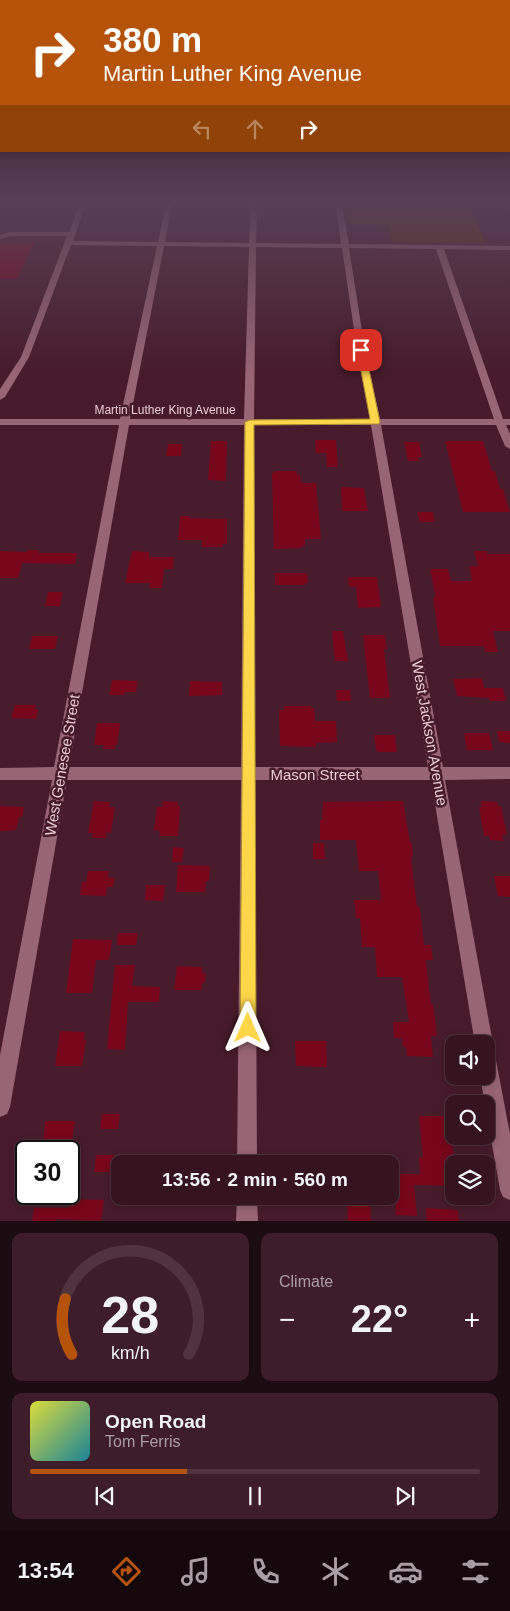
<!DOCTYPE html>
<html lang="en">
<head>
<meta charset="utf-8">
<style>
  :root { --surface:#351420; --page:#3d1d29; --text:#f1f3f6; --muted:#aa9ea5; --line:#4f333e; --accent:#b45309 }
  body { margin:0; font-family:Arial,sans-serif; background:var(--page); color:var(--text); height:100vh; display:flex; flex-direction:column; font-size:19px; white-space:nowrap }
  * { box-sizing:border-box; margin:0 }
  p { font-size:16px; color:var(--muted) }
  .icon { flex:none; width:28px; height:28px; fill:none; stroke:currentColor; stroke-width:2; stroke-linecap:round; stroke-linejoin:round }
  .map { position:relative; height:1221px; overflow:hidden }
  .sheet { display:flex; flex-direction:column; gap:12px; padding:12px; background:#1d0b12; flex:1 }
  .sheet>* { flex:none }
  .hud { position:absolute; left:0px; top:0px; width:510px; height:152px; box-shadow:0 2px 8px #0003,0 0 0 1px var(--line); background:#b45309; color:#fff; overflow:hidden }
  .buttons { position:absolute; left:445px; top:1035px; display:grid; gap:10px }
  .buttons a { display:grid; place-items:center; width:50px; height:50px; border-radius:10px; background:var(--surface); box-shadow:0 2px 8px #0003,0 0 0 1px var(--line); font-size:25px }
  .speed { position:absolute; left:15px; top:1140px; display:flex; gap:10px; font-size:25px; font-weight:700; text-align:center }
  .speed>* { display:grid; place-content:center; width:65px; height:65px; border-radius:50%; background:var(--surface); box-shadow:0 2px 8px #0003,0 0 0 1px var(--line); line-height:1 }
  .speed .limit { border:2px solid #111; border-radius:8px; background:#fff; color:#111 }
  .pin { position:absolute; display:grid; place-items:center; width:42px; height:42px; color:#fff; margin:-21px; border-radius:10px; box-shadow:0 2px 8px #0006 }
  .me { position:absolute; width:55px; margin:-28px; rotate:0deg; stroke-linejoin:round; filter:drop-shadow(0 0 4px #0008) }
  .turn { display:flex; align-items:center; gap:18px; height:105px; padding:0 20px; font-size:22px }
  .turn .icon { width:65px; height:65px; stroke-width:2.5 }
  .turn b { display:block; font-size:35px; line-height:42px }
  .lanes { display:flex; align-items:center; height:48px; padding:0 20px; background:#0003; justify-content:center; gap:25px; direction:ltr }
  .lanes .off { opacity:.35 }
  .big { font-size:38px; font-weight:600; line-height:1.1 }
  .sheet .card { flex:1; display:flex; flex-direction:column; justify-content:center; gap:8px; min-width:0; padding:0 18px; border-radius:10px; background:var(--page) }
  .sheet .dial { align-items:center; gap:0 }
  .dial svg { height:130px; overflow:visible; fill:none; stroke:var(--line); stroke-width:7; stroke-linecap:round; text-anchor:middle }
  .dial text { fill:var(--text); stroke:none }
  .song { display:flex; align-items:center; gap:15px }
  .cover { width:60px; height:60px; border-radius:8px; background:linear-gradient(135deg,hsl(60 70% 55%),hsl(190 70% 35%)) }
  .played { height:5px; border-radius:2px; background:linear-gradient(90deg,var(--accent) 35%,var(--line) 35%) }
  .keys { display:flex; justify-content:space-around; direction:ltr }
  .heat { display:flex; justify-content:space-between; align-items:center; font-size:28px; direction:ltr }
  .sheet .tiles { flex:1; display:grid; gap:12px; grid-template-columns:1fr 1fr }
  .card:last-child { grid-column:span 2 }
  .trip { position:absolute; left:111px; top:1155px; width:288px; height:50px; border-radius:10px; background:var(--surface); box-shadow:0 2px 8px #0003,0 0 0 1px var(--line); font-weight:600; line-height:50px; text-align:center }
  .menu { display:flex; height:80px; justify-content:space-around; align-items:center; background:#15080d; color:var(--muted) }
  .menu .icon { width:35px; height:35px }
  .menu .current { color:var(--accent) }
  .menu b { font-size:22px; color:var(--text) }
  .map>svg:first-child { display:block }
  .green { fill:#5c3203 }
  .building { fill:#78061b }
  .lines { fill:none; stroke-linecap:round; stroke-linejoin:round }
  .minor { fill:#986574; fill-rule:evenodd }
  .route { fill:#ffd54a; stroke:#a68a30 }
  .labels { text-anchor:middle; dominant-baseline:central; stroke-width:5; stroke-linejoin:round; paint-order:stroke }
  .far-street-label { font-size:12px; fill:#eaccd3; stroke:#471b2b }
  .street-label { font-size:15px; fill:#eaccd3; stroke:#471b2b }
</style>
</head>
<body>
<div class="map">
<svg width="510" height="1221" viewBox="0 0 510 1221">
  <rect width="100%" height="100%" fill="#471b2b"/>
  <path class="green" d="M346 204H469L486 243 393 242 388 225 349 224Z"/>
  <path class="building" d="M0 243H34L17 279H0Z
    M315 440H336L338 467H327L326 453H316Z
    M211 441H227L226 481 208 480Z
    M445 441H483L492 471H495L500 489H503L510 512H463Z
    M404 442H419L422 457H418L419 461H408Z
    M168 444H182L181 456H166Z
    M276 471H297V475H300L301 483H316L321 539H305V546H301V548L274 549 272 473Z
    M341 487 364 488 368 511H342Z
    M417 512H433L435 522H420Z
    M180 516H190L189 518 227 519V544H223L222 547H202V540H178Z
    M28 550H39L38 553H77L75 564 22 563 18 578H0V551L27 552Z
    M132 551 149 552V557H174L173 569H164L162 588H149L150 583H125Z
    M474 551H487V554H510V631H493L498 652H485L484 646H440L433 598H435V594L430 569H448L451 581H472L469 566H478Z
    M275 573H307L308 583H305V585H275Z
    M348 577H377L381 607 358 608 356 587H349Z
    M48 592H63L60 606H45Z
    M332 631H343L348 661H335Z
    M363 635H385L387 649H384L390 698H370Z
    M32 636H58L55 649H29Z
    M482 678 484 688H503L506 701H490L489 698 457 696 453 679Z
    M112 680 138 681 136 692H125L124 695H109Z
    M190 681 222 682V695L189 696Z
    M336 690H350L351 701H337Z
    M15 705H36L35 709H38L36 719 11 718Z
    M284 706H311V708H314L315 721H336L337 742 316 743V747L280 746 279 710H284Z
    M97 723H120L117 745H115V749H103L104 745H94Z
    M497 731H510V743L499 742Z
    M464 733H489L493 750H467Z
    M374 735H395L397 752H378L376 750Z
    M94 801 110 802 109 807H115L111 833 107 832 106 838H92L93 833H88Z
    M163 801 178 802V806H180L178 836H159L160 831 154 830 157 807H162Z
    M403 801 410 842 412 844 413 856 411 859 417 907H420L424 945H431L433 960H426V962L431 1004H433L437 1036H431L433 1057 407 1056 406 1047H403L402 1038H394L393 1022H409L402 977H377L375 947H362L360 918H356L354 900H381L378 871H359L356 840H320V820H322L323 802Z
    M481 801 497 802 498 806H501L507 835H502L504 841 490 840 489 836H484L479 807H482Z
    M0 806 24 807 22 817H19L16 830 0 831Z
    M313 843H324L325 859H313Z
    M173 847 184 848 182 862H172Z
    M178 865 210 866 209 881H206L205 892H176Z
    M88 871H109L108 877 115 878 113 887H107L106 896 80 895 82 882H86Z
    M494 876H510V897L498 896Z
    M146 885H165L163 901 145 900Z
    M118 933H138L136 945H117Z
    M73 939 112 940 109 960H96L92 993H66Z
    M115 965H135L132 986 160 987 159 1002H128L125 1050 107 1049Z
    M177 966 202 967V973H206L205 983H202V990H174Z
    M60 1031 85 1032 84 1040H86L82 1066H55Z
    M295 1041H326L327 1067 296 1066Z
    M102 1114H120L118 1129H100Z
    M419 1116H447L454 1158V1186L414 1185 417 1216 396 1215 395 1197H390V1174H420L419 1157H423Z
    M45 1121H75L71 1148H43Z
    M96 1155H115L113 1172H94Z
    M69 1199 104 1200 101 1221 56 1219V1221H32L34 1208H69Z
    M347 1200H370L371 1221H348Z
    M426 1208 458 1210 459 1221H427Z"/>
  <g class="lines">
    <path class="minor" d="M80 204H86L73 241 158 242 166 204H172L165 242 249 243 251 204H257L256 243 341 244 336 204H342L349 244 510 246V250L444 249 501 413 503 419H510V425H506L510 434V449L505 446 496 425H381L443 767H510V779L445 780 493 1044 492 1048 495 1055 510 1134V1200L503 1197 500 1190 480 1076H486V1044H475L431 780H255L257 1164H237L241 780H67L10 1107 7 1114 0 1117V1055L52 780H0V768L54 767 119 425H0V419H120L157 246 71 245 29 357 5 397 0 400V389L21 357 67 236H10L0 239V235L9 232H69ZM164 246 249 247 244 419H130ZM256 247 342 248 357 350 370 419H254ZM349 248 436 249 494 419H380L365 350ZM129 425H244L241 767H69ZM254 425H371L428 767H255Z
      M237 1196H257L258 1221H236Z"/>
  </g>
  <linearGradient id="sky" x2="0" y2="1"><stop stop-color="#270f18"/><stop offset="0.54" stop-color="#583f55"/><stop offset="1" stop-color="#583f55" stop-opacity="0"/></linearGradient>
  <rect width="510" height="375" fill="url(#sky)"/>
  <path class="route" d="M361 348 365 350 380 422 379 424 254 425 256 1028 254 1034 248 1036 242 1034 240 1028 245 422 250 420 370 419 357 350Z"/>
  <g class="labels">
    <g class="far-street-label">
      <text x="165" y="410">Martin Luther King Avenue</text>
    </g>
    <g class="street-label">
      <text transform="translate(430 733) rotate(80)">West Jackson Avenue</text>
      <text transform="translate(62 765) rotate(-80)">West Genesee Street</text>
      <text x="315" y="774">Mason Street</text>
    </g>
  </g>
</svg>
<div class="buttons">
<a><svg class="icon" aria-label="sound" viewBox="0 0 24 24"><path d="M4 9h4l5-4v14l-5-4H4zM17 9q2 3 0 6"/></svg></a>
<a><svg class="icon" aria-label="search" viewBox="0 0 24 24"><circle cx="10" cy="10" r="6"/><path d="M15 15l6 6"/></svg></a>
<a><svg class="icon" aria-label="layers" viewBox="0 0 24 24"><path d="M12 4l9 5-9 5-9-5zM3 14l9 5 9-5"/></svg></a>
</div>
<div class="speed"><div class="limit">30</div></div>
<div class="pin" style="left:361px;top:350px;background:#d93025"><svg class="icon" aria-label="arrive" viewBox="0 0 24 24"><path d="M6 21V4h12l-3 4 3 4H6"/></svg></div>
<svg class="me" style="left:248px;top:1028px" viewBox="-20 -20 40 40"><path d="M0-17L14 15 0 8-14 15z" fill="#ffd54a" stroke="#fff" stroke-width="4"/></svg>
<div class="trip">13:56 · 2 min · 560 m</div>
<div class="hud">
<div class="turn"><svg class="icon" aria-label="right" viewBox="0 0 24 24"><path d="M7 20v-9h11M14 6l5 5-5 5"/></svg><div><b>380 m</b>Martin Luther King Avenue</div></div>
<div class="lanes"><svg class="icon off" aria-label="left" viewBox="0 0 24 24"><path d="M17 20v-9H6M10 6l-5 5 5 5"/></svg><svg class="icon off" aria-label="ahead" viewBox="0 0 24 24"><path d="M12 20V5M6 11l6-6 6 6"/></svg><svg class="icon" aria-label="right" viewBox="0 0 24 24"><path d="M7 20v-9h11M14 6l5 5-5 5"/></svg></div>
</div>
</div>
<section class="sheet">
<div class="tiles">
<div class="card dial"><svg viewBox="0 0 100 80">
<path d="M14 69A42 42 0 1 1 86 69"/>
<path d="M14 69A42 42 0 0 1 10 35" stroke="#b45309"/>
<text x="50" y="56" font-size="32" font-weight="700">28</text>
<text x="50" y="72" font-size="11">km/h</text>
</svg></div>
<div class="card"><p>Climate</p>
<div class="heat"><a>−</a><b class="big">22°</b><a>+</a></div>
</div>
<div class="card">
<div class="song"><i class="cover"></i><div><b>Open Road</b><p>Tom Ferris</p></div></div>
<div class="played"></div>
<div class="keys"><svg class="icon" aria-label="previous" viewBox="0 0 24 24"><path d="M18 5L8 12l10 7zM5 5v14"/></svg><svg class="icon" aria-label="pause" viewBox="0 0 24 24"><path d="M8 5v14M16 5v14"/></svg><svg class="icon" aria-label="next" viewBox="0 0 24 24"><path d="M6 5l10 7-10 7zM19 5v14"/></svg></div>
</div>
</div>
</section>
<nav class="menu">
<b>13:54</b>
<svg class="icon current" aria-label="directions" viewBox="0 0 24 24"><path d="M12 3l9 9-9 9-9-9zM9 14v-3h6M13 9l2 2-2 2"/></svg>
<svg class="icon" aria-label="music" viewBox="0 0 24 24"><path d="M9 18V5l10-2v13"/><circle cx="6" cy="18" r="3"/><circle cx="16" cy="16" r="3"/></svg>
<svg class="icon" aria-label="phone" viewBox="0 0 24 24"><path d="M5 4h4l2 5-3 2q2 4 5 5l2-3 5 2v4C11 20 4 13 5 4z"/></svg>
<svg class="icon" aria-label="climate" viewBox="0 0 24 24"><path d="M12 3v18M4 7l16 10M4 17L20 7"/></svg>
<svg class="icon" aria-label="car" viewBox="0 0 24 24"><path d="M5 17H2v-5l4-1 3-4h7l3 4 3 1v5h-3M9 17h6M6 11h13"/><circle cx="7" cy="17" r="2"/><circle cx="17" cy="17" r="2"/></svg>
<svg class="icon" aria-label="filters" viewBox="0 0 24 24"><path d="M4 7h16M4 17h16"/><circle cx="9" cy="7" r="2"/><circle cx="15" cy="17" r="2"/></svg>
</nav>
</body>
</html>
